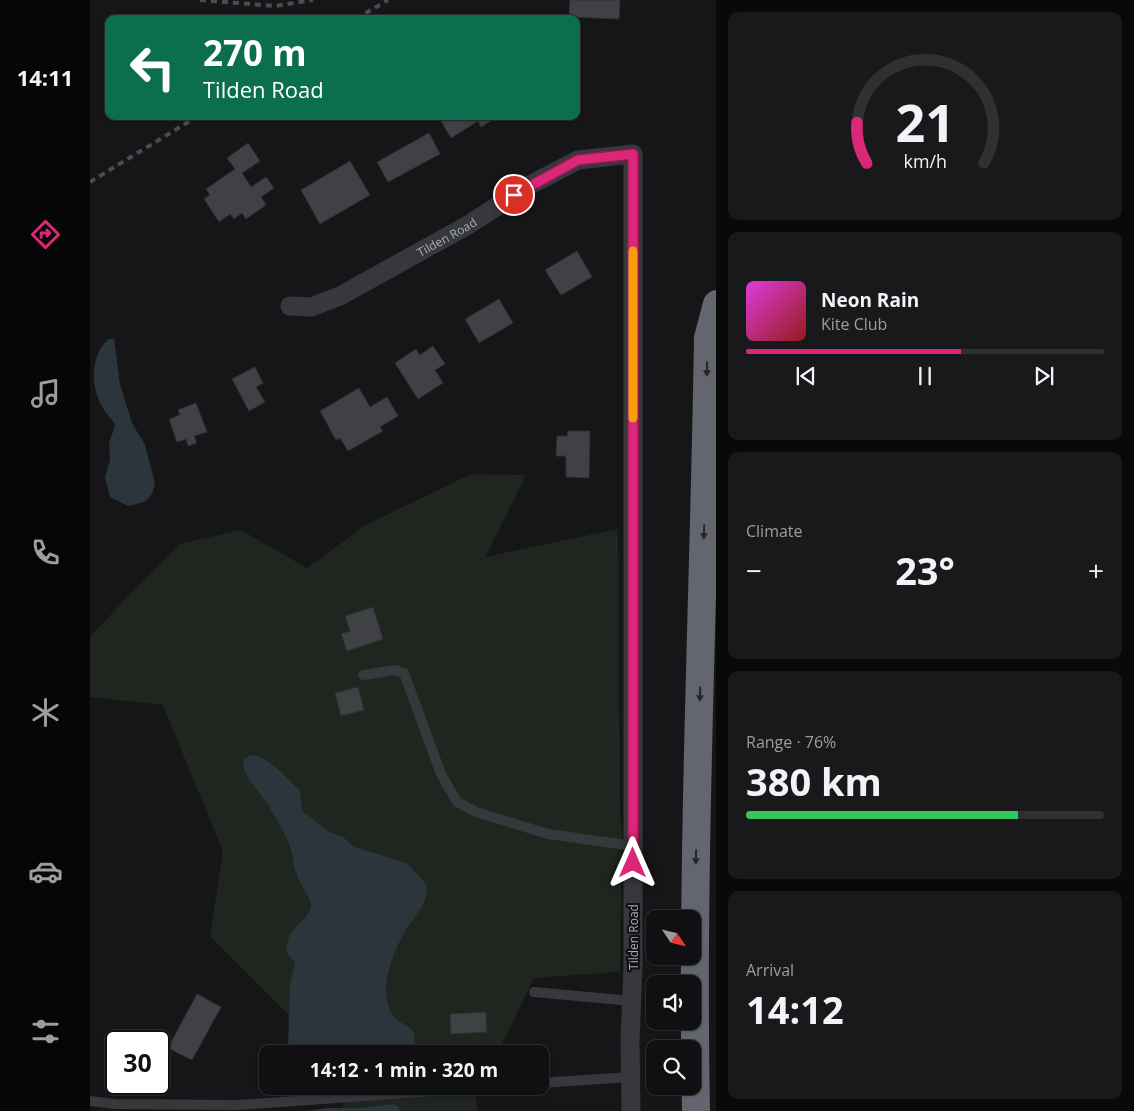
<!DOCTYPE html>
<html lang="en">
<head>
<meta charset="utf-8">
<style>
  :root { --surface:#101012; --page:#19191b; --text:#f1f3f6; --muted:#9c9d9f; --line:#303032; --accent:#db2777 }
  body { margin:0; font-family:"Open Sans",sans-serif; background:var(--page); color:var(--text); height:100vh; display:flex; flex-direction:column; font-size:19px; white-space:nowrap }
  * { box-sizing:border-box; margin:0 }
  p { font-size:16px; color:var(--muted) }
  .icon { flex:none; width:28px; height:28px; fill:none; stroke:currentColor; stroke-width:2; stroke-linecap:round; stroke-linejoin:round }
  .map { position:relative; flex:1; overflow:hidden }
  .sheet { display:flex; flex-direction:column; gap:12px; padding:12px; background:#09090a; width:418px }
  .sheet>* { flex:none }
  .top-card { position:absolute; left:15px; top:15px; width:475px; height:105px; border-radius:10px; box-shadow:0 1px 4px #0004,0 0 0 1px var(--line); background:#0b6e4f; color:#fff; overflow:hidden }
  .needle { width:32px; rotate:125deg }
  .fabs { position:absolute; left:556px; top:910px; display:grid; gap:10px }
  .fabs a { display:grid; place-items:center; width:55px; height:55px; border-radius:10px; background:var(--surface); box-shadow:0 1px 4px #0004,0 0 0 1px var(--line); font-size:25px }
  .speed { position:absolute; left:15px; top:1030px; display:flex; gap:10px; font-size:25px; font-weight:700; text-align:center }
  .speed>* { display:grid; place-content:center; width:65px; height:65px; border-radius:50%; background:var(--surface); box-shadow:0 1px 4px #0004,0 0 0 1px var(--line); line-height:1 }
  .speed .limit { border:2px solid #111; border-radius:8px; background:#fff; color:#111 }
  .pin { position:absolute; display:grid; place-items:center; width:42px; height:42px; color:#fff; margin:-21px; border:2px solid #fff; border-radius:50%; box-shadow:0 1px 5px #0007 }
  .me { position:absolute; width:55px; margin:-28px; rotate:0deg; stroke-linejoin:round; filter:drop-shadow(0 0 4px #0008) }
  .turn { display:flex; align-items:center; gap:18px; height:105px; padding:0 15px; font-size:22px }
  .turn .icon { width:65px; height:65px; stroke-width:2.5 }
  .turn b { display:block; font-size:35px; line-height:42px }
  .big { font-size:38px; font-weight:700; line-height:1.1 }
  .sheet .widget { flex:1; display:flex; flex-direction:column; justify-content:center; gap:8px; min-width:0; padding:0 18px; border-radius:10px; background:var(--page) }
  .sheet .dial { align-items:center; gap:0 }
  .dial svg { height:130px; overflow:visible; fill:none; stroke:var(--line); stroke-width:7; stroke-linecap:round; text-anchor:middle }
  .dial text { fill:var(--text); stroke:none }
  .song { display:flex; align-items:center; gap:15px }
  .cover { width:60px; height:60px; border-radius:8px; background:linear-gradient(135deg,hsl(300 70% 55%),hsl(0 70% 35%)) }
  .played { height:5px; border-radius:2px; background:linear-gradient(90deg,var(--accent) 60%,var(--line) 60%) }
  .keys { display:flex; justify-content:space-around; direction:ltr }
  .heat { display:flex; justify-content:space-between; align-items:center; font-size:28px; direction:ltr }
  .charge { height:8px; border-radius:4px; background:linear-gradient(90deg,#34c759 76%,var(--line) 0) }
  .trip { position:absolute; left:169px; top:1045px; width:290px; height:50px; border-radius:10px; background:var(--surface); box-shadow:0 1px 4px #0004,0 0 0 1px var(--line); font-weight:700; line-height:50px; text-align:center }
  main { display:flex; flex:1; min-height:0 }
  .tab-bar { display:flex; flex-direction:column; width:90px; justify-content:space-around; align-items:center; background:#060607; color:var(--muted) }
  .tab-bar .icon { width:35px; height:35px }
  .tab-bar .on { color:var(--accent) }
  .tab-bar b { font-size:22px; color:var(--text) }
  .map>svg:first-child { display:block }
  .green { fill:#1e261f }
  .water { fill:#2c353c }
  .building { fill:#404145; stroke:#303034 }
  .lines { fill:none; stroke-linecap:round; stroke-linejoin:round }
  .lane { stroke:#37383d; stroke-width:10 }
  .street { stroke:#37383d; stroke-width:19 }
  .highway { stroke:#63666e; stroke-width:28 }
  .rail { stroke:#4a4c52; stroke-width:4; stroke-dasharray:6 5; stroke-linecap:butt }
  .oneway { fill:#26262a }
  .route-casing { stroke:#8e194d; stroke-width:12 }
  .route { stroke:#db2777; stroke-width:9 }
  .slow { stroke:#f59e0b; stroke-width:9 }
  .labels { text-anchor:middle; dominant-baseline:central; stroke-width:4.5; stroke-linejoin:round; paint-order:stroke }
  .street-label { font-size:12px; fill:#a8adb8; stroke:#111113 }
</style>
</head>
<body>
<main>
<nav class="tab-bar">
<b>14:11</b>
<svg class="icon on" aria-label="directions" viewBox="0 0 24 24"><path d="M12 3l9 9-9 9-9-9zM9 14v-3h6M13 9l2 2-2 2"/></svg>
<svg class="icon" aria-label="music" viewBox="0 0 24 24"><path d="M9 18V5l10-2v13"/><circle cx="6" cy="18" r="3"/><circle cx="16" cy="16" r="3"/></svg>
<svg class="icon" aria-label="phone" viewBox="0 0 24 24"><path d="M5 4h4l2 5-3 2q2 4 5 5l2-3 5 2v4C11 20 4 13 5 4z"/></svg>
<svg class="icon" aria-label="climate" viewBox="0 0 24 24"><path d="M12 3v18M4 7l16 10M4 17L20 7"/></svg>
<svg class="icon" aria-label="car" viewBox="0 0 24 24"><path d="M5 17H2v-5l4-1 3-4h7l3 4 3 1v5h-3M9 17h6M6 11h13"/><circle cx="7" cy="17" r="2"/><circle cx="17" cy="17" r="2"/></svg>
<svg class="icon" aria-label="filters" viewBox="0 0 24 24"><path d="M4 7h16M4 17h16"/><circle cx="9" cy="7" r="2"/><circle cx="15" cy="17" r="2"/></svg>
</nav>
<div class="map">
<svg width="627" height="1111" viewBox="0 0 627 1111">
  <rect width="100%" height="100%" fill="#161618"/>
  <path class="green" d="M381 474 436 475 395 557 528 529 530 813 532 832 530 972 444 978 407 1054H199L198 1014 120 936 133 852 73 705 0 697V636L89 544 151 530 217 568 276 525Z
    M212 1086H391L386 1096 387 1111H251L256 1098Z"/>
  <path class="water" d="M18 339H24L30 384 42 423 55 445 65 483 62 494 56 501 50 503 38 506 20 497 15 477 20 460 19 443 25 426C23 419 18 416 14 410 0 387 0 357 18 339Z
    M160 755C177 754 197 779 210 791L212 811 240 832 253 837 264 847 317 863 336 884C341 900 325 915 317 928 304 950 288 987 301 1012 305 1022 318 1024 324 1032L326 1054H198L200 984 205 964C204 959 198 957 197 952 194 925 225 918 221 903 218 894 210 885 207 875 203 866 203 855 200 846 198 838 179 806 174 799 165 786 153 777 153 760Z
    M203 1086H306L300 1090C275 1092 223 1102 203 1086Z
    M302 1104 308 1106 310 1111H217L236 1108H271Z"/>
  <path class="building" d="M480 0H530L529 19 479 17Z
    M348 116H409L391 127 388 121 361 138Z
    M339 133 350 154 298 182 287 162Z
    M158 143 170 161 152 173 161 187 176 177 184 188 171 197 176 205 156 219 152 213 144 219 140 214 129 222 114 199 120 195 116 189 145 169 137 158Z
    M260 161 280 195 230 224 211 190Z
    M487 251 502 277 471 295 455 270Z
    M409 299 423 323 389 343 375 319Z
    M343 346 355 364 345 370 353 383 328 399 305 363 326 349 330 355Z
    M165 367 173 383 166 387 175 402 159 411 142 379Z
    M269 388 280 407 297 397 308 416 290 427 293 431 258 451 250 438 246 440 230 411Z
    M106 403 117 432 104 436 107 443 98 446 96 439 87 442 79 419 90 415 88 410Z
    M478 431H500L499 478 476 477V456H466L467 436H477Z
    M283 607 293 639 257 651 251 634 260 631 255 616Z
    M268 687 274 710 251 716 245 693Z
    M107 994 131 1007 102 1060 78 1048Z
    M396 1012 397 1032 361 1034 360 1014Z"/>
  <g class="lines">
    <path class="lane" d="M273 675 306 670 314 673 351 774 367 802 386 812 458 834 543 846
      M444 992 542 1001
      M450 1083 541 1077
      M0 1101 25 1104 149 1105 409 1086"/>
    <path class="street" id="s1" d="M200 306 221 307 250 296 378 225 440 185 488 160 543 154V967L540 1041 541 1111"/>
    <path class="highway" d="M606 1111C601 853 614 596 618 338L627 304"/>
    <path class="rail" d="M110 0 185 6 223 0
      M266 19 298 0
      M0 182 108 116"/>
  </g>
  <defs><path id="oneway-solid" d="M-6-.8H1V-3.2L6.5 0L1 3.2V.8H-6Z" transform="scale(1.25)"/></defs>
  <g class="oneway">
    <use href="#oneway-solid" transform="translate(617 369) rotate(91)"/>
    <use href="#oneway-solid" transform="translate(614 532) rotate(92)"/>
    <use href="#oneway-solid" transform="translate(610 694) rotate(92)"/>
    <use href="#oneway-solid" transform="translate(606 857) rotate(91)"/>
  </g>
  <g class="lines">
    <defs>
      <path id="route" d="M424 195 488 160 543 154V863"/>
    </defs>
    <use href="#route" class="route-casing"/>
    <use href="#route" class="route"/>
    <path class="slow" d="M543 251V418"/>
  </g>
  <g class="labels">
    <g class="street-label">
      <text stroke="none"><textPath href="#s1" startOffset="174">Tilden Road</textPath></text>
      <text transform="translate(543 937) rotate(-90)">Tilden Road</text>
    </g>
  </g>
</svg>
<div class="fabs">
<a><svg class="needle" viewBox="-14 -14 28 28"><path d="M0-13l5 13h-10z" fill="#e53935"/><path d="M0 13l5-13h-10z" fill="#9c9d9f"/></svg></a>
<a><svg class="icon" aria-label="sound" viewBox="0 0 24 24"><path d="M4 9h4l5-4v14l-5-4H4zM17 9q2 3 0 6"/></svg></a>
<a><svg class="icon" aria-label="search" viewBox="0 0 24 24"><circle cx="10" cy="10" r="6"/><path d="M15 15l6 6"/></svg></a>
</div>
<div class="speed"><div class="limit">30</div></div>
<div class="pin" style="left:424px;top:195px;background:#d93025"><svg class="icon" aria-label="arrive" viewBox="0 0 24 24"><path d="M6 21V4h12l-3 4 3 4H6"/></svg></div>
<svg class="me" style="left:543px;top:863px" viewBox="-20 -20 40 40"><path d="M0-17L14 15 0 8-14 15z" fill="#db2777" stroke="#fff" stroke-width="4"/></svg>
<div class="trip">14:12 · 1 min · 320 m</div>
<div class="top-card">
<div class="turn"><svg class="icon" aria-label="left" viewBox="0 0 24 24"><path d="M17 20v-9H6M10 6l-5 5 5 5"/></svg><div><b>270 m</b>Tilden Road</div></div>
</div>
</div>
<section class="sheet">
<div class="widget dial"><svg viewBox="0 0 100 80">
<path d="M14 69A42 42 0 1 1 86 69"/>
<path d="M14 69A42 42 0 0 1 8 44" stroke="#db2777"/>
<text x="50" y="56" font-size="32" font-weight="700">21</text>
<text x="50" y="72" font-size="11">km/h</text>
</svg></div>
<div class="widget">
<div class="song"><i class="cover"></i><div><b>Neon Rain</b><p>Kite Club</p></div></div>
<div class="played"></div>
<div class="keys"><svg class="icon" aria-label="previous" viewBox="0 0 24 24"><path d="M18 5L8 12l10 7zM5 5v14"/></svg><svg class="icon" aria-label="pause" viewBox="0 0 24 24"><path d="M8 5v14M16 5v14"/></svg><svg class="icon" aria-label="next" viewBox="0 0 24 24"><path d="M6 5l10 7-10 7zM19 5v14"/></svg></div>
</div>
<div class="widget"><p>Climate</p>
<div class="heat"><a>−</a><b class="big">23°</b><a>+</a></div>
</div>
<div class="widget"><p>Range · 76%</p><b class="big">380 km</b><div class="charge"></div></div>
<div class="widget"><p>Arrival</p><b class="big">14:12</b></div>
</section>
</main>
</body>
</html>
